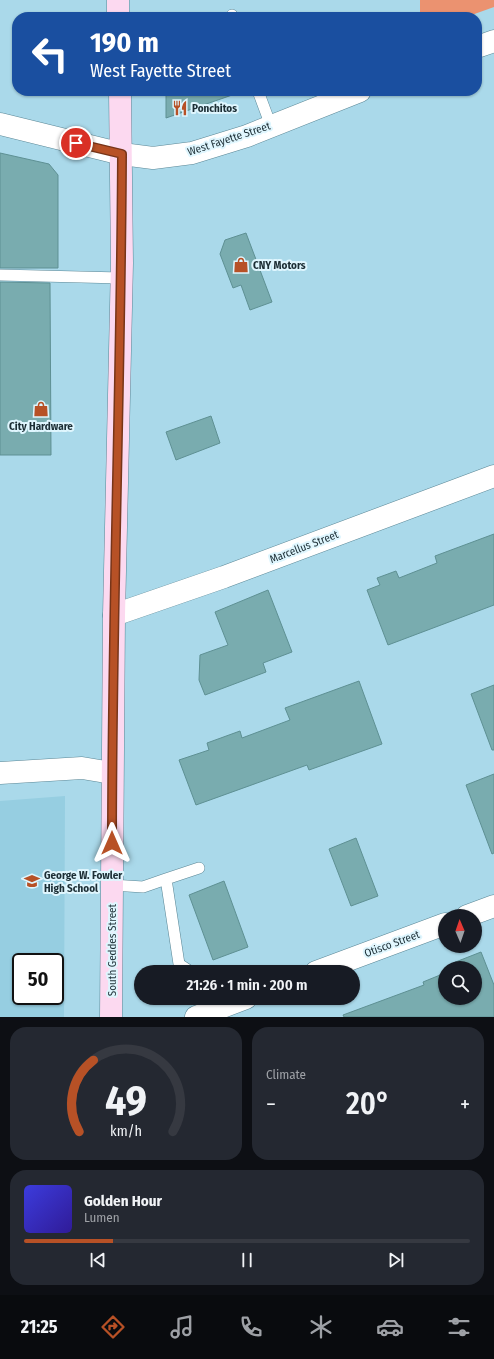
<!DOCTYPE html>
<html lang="en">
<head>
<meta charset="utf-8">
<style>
  :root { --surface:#171b24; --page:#242831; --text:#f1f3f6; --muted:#9ea1a6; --line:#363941; --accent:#b75126 }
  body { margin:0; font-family:"Fira Sans Condensed",sans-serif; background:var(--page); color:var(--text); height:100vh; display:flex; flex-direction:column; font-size:15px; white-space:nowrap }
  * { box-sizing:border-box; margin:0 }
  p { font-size:13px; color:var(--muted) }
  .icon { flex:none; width:22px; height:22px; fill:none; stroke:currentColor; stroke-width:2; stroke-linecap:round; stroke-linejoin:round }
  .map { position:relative; height:1017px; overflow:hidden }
  .sheet { display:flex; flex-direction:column; gap:10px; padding:10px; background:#0d0f14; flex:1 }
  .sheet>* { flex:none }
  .top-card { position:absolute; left:12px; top:12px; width:470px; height:84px; border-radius:16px; box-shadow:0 1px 3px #0004; background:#1a4fa0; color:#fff; overflow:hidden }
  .needle { width:26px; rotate:358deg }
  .fabs { position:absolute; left:438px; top:909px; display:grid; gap:8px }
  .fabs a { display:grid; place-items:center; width:44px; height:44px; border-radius:50%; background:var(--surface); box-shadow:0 1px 3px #0004; font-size:20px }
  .speed { position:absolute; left:12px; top:953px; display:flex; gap:8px; font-size:20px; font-weight:700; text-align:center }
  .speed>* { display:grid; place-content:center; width:52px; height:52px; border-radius:50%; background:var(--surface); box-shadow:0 1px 3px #0004; line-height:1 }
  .speed .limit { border:2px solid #111; border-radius:6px; background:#fff; color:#111 }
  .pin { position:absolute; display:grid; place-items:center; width:34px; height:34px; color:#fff; margin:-17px; border:2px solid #fff; border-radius:50%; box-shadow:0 1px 4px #0007 }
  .me { position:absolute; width:44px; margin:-22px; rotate:0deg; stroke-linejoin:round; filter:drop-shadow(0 0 3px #0008) }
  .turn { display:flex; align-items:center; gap:14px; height:84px; padding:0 12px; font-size:18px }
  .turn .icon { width:52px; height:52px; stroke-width:2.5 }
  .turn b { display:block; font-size:28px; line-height:34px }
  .big { font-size:30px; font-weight:600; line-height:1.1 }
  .sheet .card { flex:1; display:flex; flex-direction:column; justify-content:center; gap:6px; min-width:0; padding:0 14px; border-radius:16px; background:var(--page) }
  .sheet .dial { align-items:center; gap:0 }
  .dial svg { height:104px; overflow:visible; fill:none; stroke:var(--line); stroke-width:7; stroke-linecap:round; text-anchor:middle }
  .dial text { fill:var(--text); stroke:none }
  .song { display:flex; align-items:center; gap:12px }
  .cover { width:48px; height:48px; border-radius:6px; background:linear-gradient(135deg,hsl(240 70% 55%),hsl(250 70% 35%)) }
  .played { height:4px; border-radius:2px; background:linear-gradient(90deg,var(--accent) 20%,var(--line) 20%) }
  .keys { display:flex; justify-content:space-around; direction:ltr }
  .heat { display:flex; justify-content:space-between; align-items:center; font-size:22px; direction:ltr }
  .sheet .tiles { flex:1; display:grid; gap:10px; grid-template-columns:1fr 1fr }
  .card:last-child { grid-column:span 2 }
  .trip { position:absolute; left:134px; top:965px; width:226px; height:40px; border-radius:20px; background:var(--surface); box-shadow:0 1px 3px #0004; font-weight:600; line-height:40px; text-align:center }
  .dock { display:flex; height:64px; justify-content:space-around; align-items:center; background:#090b0e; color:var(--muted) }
  .dock .icon { width:28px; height:28px }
  .dock .selected { color:var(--accent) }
  .dock b { font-size:18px; color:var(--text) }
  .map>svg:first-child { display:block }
  .built { fill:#96cee1; fill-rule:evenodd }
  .green { fill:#eb9270 }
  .building { fill:#79acaf; stroke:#5e9093 }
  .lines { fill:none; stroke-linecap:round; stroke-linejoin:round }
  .service-casing { stroke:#5b8796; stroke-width:12 }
  .minor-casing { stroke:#5b8796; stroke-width:23 }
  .tertiary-casing { stroke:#5b8796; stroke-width:23 }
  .secondary-casing { stroke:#5b8796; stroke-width:23 }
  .service { stroke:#fff; stroke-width:11 }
  .minor { stroke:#fff; stroke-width:22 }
  .tertiary { stroke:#fff; stroke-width:22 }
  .secondary { stroke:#fcd9f0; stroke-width:22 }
  .route-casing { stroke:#773519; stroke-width:10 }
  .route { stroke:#b75126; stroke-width:7 }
  .labels { text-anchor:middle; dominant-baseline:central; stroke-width:4; stroke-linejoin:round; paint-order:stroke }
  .poi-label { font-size:11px; font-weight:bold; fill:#1c2e35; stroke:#dff6fe; text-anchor:start }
  .street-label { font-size:11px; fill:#1c2e35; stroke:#dff6fe }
</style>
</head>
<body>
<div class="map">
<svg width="494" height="1017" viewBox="0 0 494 1017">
  <rect width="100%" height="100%" fill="#aad9ea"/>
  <path class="built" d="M65 796 64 1017H0V801ZM21 962H55V996H21Z"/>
  <path class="green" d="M420 0H494V7L466 17H420Z"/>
  <path class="building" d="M166 91H234L235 94 166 118Z
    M0 153 49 164 58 175V268H0Z
    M246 233 272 302 250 310 241 285 233 288 220 254 225 240Z
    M0 282 50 283 51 455H0Z
    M211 416 220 443 176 460 166 432Z
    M494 534V605L388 645 367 590 380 585 377 578 396 571 399 578 437 563 435 556Z
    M268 590 292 652 263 663 266 672 205 695 199 680 200 655 228 645 215 612Z
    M359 681 382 744 309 770 307 765 196 805 179 760 209 750 207 743 240 731 242 738 290 720 285 708Z
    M494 685V750H492L471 694Z
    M494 774V853L492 854 466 785Z
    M356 838 378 896 351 906 329 849Z
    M224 881 248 947 213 960 189 895Z
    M481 952 494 985V1017H344L343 1015 424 985 423 982 445 973V998H475V968H455L453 963Z"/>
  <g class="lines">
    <defs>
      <path id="service" d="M232 15 233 17
        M258 91 271 126
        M0 275 121 278
        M112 885 143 887 166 879
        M191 972 179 964 166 879 199 868"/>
      <path id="minor" d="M114 615 224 577 494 476
        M0 773 82 768 112 773
        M467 916 494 906
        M316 972 445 924
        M196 1017 246 998"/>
      <path id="tertiary" d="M477 47 494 41
        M0 124 122 154 153 158 192 153 247 136 360 91"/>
      <path id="secondary" d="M118 0V17
        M111 1017 114 615 122 263 120 91"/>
    </defs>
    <use href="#service" class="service-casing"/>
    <use href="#minor" class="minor-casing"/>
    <use href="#tertiary" class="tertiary-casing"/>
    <use href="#secondary" class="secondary-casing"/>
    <use href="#service" class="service"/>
    <use href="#minor" class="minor"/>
    <use href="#tertiary" class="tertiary"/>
    <use href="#secondary" class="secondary"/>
  </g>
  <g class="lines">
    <defs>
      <path id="route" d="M76 143 122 154C121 384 112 613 112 843"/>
    </defs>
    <use href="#route" class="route-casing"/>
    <use href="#route" class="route"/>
  </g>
  <defs>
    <symbol id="restaurant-bare" viewBox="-9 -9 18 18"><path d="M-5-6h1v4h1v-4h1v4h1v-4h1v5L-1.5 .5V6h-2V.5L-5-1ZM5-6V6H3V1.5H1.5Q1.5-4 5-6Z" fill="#b75126" stroke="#dff6fe" stroke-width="2.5" paint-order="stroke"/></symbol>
    <symbol id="shop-bare" viewBox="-9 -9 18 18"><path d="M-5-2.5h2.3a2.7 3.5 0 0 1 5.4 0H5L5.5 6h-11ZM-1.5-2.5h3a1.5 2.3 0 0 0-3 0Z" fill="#b75126" stroke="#dff6fe" stroke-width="2.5" paint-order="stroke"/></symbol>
    <symbol id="school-bare" viewBox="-9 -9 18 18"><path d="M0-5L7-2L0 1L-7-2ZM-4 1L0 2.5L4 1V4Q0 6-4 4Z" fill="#b75126" stroke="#dff6fe" stroke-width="2.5" paint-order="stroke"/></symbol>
  </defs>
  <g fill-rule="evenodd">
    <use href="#restaurant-bare" x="169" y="97" width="22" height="22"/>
    <use href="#shop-bare" x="230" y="254" width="22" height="22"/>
    <use href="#shop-bare" x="30" y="398" width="22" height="22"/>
    <use href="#school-bare" x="21" y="870" width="22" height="22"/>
  </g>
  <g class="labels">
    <g class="poi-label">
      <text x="192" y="108">Ponchitos</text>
      <text x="253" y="265">CNY Motors</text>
      <text x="41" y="426" text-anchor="middle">City Hardware</text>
      <text x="44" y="875">George W. Fowler<tspan x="44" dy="13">High School</tspan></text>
    </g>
    <g class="street-label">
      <text transform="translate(229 139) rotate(-18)">West Fayette Street</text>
      <text transform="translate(304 547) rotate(-21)">Marcellus Street</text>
      <text transform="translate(392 944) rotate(-20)">Otisco Street</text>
      <text transform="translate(112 950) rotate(-90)">South Geddes Street</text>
    </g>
  </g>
</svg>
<div class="fabs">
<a><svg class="needle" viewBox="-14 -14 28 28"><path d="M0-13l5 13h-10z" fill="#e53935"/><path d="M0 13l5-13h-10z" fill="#9ea1a6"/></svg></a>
<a><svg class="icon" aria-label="search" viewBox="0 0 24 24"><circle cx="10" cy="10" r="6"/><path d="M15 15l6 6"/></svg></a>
</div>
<div class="speed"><div class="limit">50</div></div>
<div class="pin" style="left:76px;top:143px;background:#d93025"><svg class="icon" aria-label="arrive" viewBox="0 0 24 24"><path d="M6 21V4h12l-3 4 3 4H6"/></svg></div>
<svg class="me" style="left:112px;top:843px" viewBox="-20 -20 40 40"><path d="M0-17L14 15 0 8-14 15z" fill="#b75126" stroke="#fff" stroke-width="4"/></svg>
<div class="trip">21:26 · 1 min · 200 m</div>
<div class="top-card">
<div class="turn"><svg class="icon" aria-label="left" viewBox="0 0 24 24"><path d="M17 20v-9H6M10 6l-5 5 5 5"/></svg><div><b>190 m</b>West Fayette Street</div></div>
</div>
</div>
<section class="sheet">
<div class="tiles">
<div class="card dial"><svg viewBox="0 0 100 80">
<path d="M14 69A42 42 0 1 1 86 69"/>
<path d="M14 69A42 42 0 0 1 25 14" stroke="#b75126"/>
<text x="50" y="56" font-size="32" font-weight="700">49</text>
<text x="50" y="72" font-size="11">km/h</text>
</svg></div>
<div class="card"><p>Climate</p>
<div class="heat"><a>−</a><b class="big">20°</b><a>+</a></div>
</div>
<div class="card">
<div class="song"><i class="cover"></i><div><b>Golden Hour</b><p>Lumen</p></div></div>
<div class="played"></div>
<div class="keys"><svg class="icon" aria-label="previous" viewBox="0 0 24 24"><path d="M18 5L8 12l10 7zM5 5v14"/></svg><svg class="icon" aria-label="pause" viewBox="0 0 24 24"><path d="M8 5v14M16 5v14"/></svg><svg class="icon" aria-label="next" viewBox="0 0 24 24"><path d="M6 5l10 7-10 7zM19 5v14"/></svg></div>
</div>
</div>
</section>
<nav class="dock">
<b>21:25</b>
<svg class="icon selected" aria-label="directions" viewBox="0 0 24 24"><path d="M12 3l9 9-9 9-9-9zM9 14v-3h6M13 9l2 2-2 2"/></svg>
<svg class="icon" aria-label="music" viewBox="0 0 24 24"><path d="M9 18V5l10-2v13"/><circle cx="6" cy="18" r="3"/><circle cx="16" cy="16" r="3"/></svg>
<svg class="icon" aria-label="phone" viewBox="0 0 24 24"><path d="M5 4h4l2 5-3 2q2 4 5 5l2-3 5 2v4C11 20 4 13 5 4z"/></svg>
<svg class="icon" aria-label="climate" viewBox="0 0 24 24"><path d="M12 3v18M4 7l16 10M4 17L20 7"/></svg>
<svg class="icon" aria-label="car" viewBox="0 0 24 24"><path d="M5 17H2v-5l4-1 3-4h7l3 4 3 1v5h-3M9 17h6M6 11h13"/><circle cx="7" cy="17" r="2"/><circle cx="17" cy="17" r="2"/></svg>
<svg class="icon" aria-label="filters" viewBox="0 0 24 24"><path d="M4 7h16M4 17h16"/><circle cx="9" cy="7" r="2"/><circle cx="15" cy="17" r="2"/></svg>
</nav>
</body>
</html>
